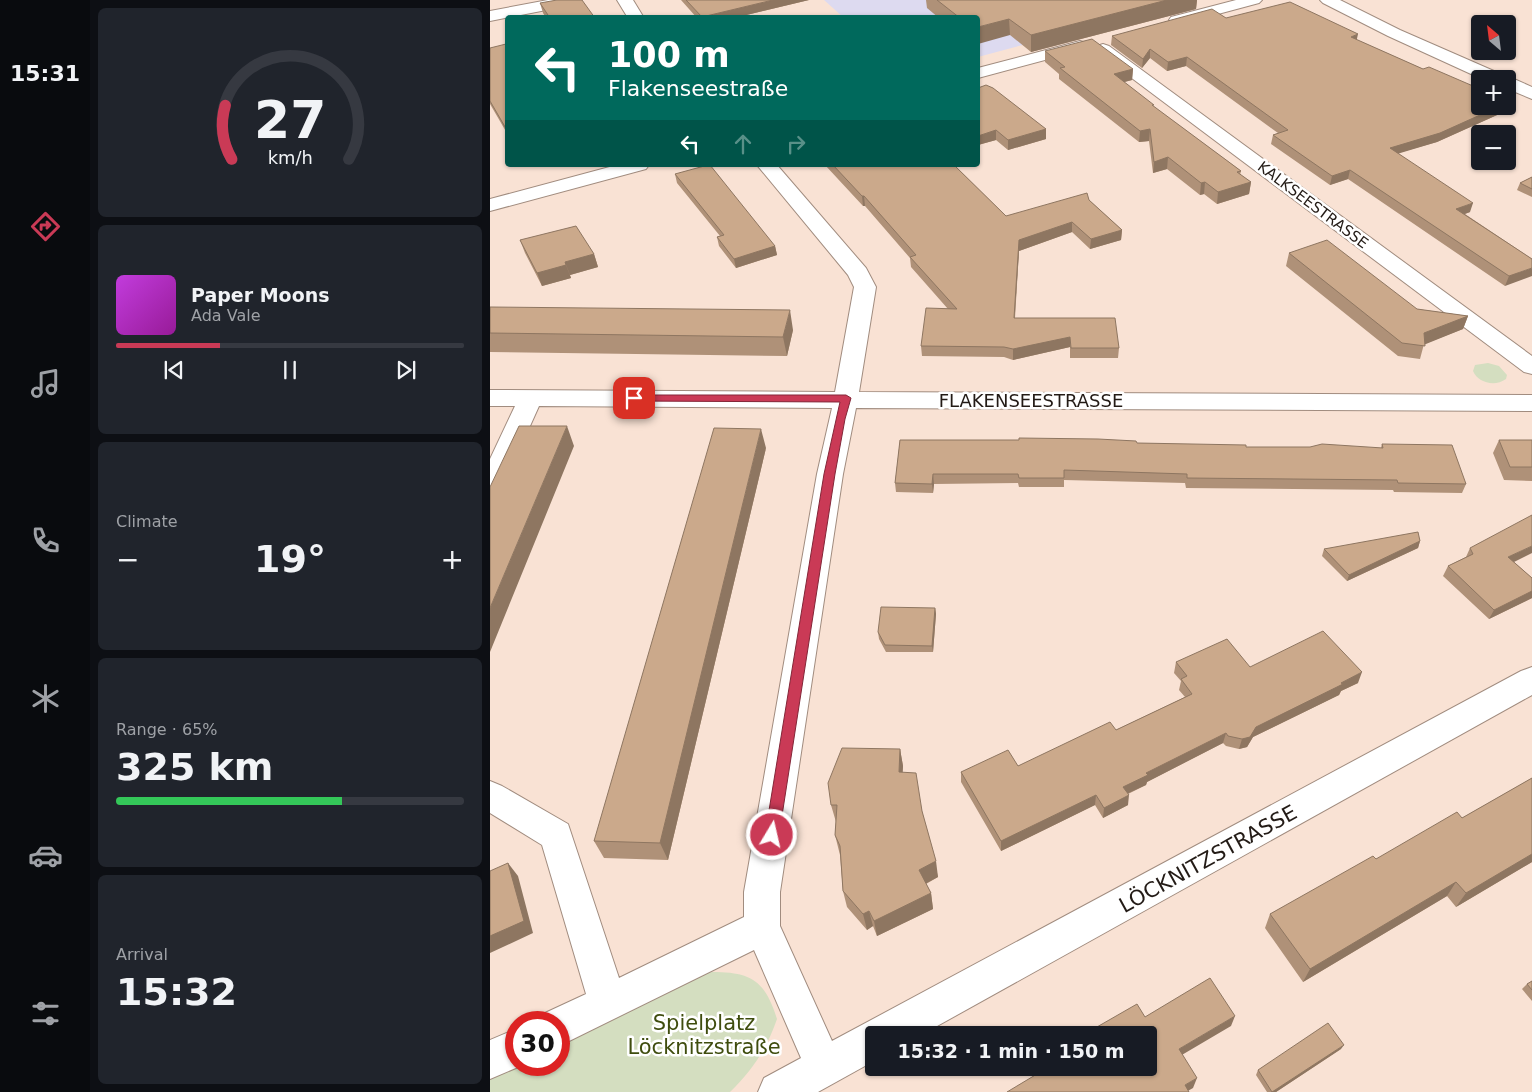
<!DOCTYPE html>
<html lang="en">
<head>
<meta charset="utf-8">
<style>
  :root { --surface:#171b24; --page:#20242c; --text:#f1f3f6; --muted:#9ea1a6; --line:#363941; --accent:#ca3a56 }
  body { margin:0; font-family:"DejaVu Sans",sans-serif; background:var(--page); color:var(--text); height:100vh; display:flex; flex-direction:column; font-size:19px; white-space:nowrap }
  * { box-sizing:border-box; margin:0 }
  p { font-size:16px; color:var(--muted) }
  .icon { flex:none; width:28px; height:28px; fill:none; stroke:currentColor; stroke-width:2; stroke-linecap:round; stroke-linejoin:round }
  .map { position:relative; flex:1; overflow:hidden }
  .panel { display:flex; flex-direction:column; gap:8px; padding:8px; background:#0d0f14; width:400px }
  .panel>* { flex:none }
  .guide { position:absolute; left:15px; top:15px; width:475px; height:152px; border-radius:5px; box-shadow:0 1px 4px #0004; background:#00695c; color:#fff; overflow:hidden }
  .needle { width:32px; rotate:332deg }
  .tools { position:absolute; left:981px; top:15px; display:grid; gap:10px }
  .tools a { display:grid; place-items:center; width:45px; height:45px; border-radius:5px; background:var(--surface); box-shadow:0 1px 4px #0004; font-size:25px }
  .speed { position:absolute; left:15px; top:1011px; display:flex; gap:10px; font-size:25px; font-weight:700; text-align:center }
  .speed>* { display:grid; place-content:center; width:65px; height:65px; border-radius:50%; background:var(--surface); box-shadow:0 1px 4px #0004; line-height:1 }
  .speed .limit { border:8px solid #d22; background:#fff; color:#111 }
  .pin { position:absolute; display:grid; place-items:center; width:42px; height:42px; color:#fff; margin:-21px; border-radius:10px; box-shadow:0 2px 8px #0006 }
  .me { position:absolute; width:55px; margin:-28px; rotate:9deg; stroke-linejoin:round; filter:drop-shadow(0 0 4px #0008) }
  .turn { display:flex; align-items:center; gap:18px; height:105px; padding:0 20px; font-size:22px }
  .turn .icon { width:65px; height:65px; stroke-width:2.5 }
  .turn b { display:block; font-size:35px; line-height:42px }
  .lanes { display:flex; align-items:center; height:48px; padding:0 20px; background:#0003; justify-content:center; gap:25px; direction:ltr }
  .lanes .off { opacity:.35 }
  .big { font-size:38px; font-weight:800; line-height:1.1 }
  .panel .tile { flex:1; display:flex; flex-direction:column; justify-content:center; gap:8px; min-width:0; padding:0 18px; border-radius:8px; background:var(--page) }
  .panel .dial { align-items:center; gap:0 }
  .dial svg { height:130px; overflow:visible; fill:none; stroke:var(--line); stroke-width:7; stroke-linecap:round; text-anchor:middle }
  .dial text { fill:var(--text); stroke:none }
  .song { display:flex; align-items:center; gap:15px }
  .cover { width:60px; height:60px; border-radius:8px; background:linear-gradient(135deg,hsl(290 70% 55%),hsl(300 70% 35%)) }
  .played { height:5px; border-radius:2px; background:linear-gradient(90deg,var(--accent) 30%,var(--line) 30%) }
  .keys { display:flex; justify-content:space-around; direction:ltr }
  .heat { display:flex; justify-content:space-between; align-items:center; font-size:28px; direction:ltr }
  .charge { height:8px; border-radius:4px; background:linear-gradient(90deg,#34c759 65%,var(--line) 0) }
  .trip { position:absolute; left:375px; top:1026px; width:292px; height:50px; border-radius:5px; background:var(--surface); box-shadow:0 1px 4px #0004; font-weight:800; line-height:50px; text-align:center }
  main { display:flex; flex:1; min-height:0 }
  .dock { display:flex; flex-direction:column; width:90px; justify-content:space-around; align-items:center; background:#090b0e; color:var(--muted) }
  .dock .icon { width:35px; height:35px }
  .dock .active { color:var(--accent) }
  .dock b { font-size:22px; color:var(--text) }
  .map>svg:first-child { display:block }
  .industrial { fill:#dddaf0 }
  .green { fill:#d4dec0 }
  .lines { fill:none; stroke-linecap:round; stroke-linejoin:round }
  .minor-casing { stroke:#a18c7f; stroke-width:2 }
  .minor { fill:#fff; fill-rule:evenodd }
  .wall { fill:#af9178 }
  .shaded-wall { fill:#8e7661 }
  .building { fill:#cba98b; stroke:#8e7661 }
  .route { fill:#ca3a56; stroke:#832638 }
  .labels { text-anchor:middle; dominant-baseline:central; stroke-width:5; stroke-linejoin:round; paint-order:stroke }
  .far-street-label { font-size:15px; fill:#231b16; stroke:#fff }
  .street-label { font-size:18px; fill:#231b16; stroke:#fff }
  .near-street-label { font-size:21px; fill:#231b16; stroke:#fff }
  .near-park-label { font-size:21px; fill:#3f4d0e; stroke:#fff }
</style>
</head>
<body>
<main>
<nav class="dock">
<b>15:31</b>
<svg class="icon active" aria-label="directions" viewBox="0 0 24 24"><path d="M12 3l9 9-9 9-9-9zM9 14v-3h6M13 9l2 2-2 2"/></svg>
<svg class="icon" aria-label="music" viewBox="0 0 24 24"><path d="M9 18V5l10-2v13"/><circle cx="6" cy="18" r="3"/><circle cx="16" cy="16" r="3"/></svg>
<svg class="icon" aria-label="phone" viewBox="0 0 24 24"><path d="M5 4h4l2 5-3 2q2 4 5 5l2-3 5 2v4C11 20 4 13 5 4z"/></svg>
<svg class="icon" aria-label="climate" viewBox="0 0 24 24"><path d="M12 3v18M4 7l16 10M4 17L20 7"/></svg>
<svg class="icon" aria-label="car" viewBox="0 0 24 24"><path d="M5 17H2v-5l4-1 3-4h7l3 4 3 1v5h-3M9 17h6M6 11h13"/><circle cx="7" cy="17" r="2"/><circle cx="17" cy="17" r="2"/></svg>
<svg class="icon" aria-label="filters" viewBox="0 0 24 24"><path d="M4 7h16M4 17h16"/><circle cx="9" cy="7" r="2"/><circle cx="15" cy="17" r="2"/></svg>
</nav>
<section class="panel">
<div class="tile dial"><svg viewBox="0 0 100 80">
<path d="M14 69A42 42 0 1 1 86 69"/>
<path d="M14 69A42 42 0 0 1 10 36" stroke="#ca3a56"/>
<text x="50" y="56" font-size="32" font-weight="700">27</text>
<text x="50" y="72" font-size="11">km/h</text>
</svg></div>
<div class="tile">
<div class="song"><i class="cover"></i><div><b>Paper Moons</b><p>Ada Vale</p></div></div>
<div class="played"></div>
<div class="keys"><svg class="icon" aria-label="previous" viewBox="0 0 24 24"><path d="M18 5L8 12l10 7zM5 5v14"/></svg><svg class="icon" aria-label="pause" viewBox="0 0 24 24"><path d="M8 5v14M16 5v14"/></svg><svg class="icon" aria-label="next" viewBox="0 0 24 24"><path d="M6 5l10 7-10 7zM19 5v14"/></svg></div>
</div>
<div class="tile"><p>Climate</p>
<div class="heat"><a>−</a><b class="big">19°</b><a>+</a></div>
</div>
<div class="tile"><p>Range · 65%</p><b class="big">325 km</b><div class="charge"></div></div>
<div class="tile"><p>Arrival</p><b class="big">15:32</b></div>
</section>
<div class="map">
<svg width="1042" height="1092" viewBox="0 0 1042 1092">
  <rect width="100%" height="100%" fill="#f9e2d4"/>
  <path class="industrial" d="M334 0H690L692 2 488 57V18L353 17Z"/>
  <path class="green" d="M998 363 1009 366 1017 375 1016 379C1005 387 988 383 983 371L985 365Z
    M222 972C262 972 275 981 287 1019 277 1048 262 1071 240 1092H0V1077L26 1064 69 1065V1043L200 978Z"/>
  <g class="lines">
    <defs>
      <path id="minor" d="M58 0H90L82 5 0 21V11Z
        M127 0H143L154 18H138Z
        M746 0H772L769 3 687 25 679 20 681 17Z
        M830 0H850L910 30 1013 75 1015 79H1024L1042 87V99L1018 89V79H992L898 36 833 3Z
        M590 41 596 43 598 46 596 49 488 78V68Z
        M613 44 619 46 1042 356V374L1034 372 607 52 605 49 607 46Z
        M127 165H159L156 169 0 211V199Z
        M267 165H287L376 268 386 287 369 392 1042 395V411L366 408 353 474 290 892V926L342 1041 1031 671 1042 667V695L431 1035H384V1061L328 1092H268L274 1078 311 1058 264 950 69 1046V1022H52L55 1013 96 994 52 845 0 813V781L12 786 78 824 129 978 254 917V892L327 474 342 408 49 406 13 486 9 493 0 495V459L25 406H0V390L345 392 364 287 358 275Z
        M26 1029V1065H33L0 1079V1040Z"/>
    </defs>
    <use href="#minor" class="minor-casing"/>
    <use href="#minor" class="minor"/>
  </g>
  <path class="wall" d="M191 0H319L244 18H207Z
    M436 0H707L706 9 541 52 520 35 488 18H449L437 8Z
    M50 3 105 18H56L53 13Z
    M736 18 867 40 933 69 1019 102 1016 111 947 142 908 153 980 212 975 214 1042 259 1015 286 858 179 840 185 781 144 783 135 788 133 696 66 677 71 660 58 652 68 621 45 622 36Z
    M18 47V135L0 104V48Z
    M555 51 643 69 642 80 634 82 664 107 751 171 750 175 761 182 759 194 727 204 714 194 710 195 677 169 663 173 659 141 649 142 569 79V74L555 62Z
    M488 88 556 129V139L518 150 506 140 488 145Z
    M335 165H464L516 216 599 200 632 230 631 240 600 249 582 232 529 251 525 318 629 348 628 358H580V347L523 360 514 357 432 356 431 346 458 309 421 267 420 258 375 206H373Z
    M185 174 285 246 287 255 246 268 229 246 227 237 230 236 187 183Z
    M1042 177V197L1027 190 1030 183Z
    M30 240 104 254 108 267 80 275 81 278 52 286 35 253Z
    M799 253 927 309 978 316 973 329 934 344 930 359 908 356 796 266Z
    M0 307 303 330 297 356 0 352Z
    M410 440 647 443 756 447 891 448 892 444 976 484 972 493 904 492 903 490 696 488 695 483 574 480V487H529L528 483 444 484 443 493 406 492 405 483Z
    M1009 440H1042V481L1014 480 1003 453Z
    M276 448 178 860 114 858 104 841Z
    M930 541 928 548 857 581 832 556 834 549Z
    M980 548 1024 562 1042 578V598L999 619 953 576 958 566 976 557Z
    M445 608 446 614 443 652H396L389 639 388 632Z
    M686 662 760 667 868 683 851 691 849 695 763 737 757 747 749 749 736 746 733 743 657 782 656 785 638 794V805L613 818 605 805 511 851 471 782V772L528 766 626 730 695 697 689 690 691 681 684 673Z
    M410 749 413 766 412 772 432 811 448 877 436 884 441 893 443 909 387 936 383 926 377 930 357 907 353 891 350 855 345 835 346 822 341 805Z
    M1042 778V862L966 907 957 896 813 982 775 928 780 914 886 859 972 818Z
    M1042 981V1001L1032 989 1037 984Z
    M851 1049 786 1092H777L766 1075 768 1070Z"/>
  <path class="shaded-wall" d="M283 0H319L244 18H212V17Z
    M677 0H707L706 9 541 52V35Z
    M519 19 520 35 488 44V27Z
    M868 34 866 43 861 37Z
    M660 49V58L652 68 653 59Z
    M697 57 696 66 677 71 678 62Z
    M643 69 642 80 623 85 624 74Z
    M1019 102 1016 111 947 142 897 157 900 148 1010 106H1018V103Z
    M556 129V139L518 150V140Z
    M660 129 659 141 649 142 650 131Z
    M506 130V140L488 145V136Z
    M678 157 677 169 663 173 664 162Z
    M860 170 858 179 840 185 842 176Z
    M715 182 714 194 710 195 711 183Z
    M761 182 759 194 727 204 728 192Z
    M372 196H374L375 206H373Z
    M983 203 980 212 963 218 966 209Z
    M582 222V232L529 251 524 328 529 240Z
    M632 230 631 240 600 249 601 239Z
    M285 246 287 255 246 268 244 259Z
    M104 254 108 267 80 275 75 262Z
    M76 265 81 278 52 286 47 273Z
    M1042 268V276L1015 286 1019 276Z
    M300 310 303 330 297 356 293 337Z
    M978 316 973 329 931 346 934 333Z
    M580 337V347L523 360V349Z
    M77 426 84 446 0 652V608Z
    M271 429 276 448 178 860 170 843Z
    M443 474 444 484 443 493 442 484Z
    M930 541 928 548 857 581 859 575Z
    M1042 546V553L1014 567 1018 557Z
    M1042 591V598L999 619 1004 610Z
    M445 608 446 614 443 652 442 646Z
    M872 672 868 683 851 691 849 695 763 737 757 747 749 749 752 739 766 727Z
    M736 733 733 743 657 782 656 785 632 796 633 787 656 773Z
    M410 749 413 766 412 790 409 772Z
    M606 795 605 805 511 851V841Z
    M639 795 638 805 613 818 614 808Z
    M1042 854V862L966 907 976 893Z
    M446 861 448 877 431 886 429 870Z
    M18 863 28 876 43 933 0 953V936Z
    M966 882 957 896 813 982 820 969Z
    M441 893 443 909 387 936 384 921Z
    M379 911 383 926 377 930 373 914Z
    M745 1016 741 1026 685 1059 689 1049Z
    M854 1045 851 1049 786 1092H782Z
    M707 1078 703 1088 696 1092 695 1085Z"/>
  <path class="building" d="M67 0H92L105 18H60L50 3Z
    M196 0H283L212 17Z
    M447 0H677L541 35 519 19 488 27V18H470Z
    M800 2 868 34 861 37 933 69 939 67 990 89V106H1010L950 133 900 148 983 203 966 209 1042 259V268L1019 276 860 170 842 176 783 135 798 130 697 57 678 62 660 49 653 59 622 36 722 9 736 18Z
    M602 39 643 69 624 74 664 105H662L751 171 747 172 761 182 728 192 715 182 711 183 678 157 664 162 660 129 650 131 570 68 575 67 555 51Z
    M16 44 18 47V73H16L18 76V132L0 101V48Z
    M496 85 503 88 556 129 518 140 506 130 488 136V88Z
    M218 165H220L285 246 244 259 227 237 234 235 185 174Z
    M343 165H464L516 216 597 193 599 200 632 230 601 239 582 222 529 240 524 318H625L629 348H581L580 337 523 349 514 347 431 346 436 308 467 309 420 257 426 255 374 196H372Z
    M1042 177V189L1030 183Z
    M86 226 104 254 75 262 76 265 47 273 30 240Z
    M837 240 927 309 978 316 934 333 935 346 912 343 799 253Z
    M0 307 300 310 293 337 0 333Z
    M29 426H77L0 608V487Z
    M224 428 271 429 170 843 104 841Z
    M529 438 608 439 646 441 647 443 756 445V447H820L832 444 893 448 892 444 962 445 976 484 908 483 907 480 697 478V474L574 470V478H529L528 474H443L442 484 405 483 410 440H529Z
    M1009 440H1042V467H1020Z
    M1042 515V546L1018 557 1042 578V591L1004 610 958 566 983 554 980 548Z
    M928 532 930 541 859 575 834 549Z
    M391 607 445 608 442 646 395 645 388 632Z
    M833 631 872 672 851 683 853 684 766 727 760 737 752 739 738 736 736 733 656 773 658 775 633 787 639 795 614 808 606 795 511 841 471 772 518 750 528 766 620 722 626 730 702 694 691 679 697 676 686 662 737 639 760 667Z
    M352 748 410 749 409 772 426 773 432 811 446 861 429 870 441 893 384 921 379 911 373 914 353 891 350 846 345 835 347 805H341L338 783Z
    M1042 778V854L976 893 966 882 820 969 780 914 883 856 886 859 967 812 972 818Z
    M18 863 34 921 0 936V871Z
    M720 978 745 1016 689 1049 707 1078 695 1085 699 1092H517L557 1068H659V1035H593L647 1004 655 1017Z
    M1042 981V990L1037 984Z
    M838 1023 854 1045 782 1092 768 1070Z"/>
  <path class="route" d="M144 395H356L361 398 355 419 345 474 289 835 287 839 282 841 277 839 275 835 334 474 350 402 141 401V396Z"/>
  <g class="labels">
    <g class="far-street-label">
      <text transform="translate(823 205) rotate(37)">KALKSEESTRASSE</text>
    </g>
    <g class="street-label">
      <text x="541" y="400">FLAKENSEESTRASSE</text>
    </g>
    <g class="near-street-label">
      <text transform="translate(718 859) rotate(-29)">LÖCKNITZSTRASSE</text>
    </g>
    <g class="near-park-label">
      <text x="214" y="1023">Spielplatz<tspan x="214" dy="24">Löcknitzstraße</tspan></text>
    </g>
  </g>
</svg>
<div class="tools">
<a><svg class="needle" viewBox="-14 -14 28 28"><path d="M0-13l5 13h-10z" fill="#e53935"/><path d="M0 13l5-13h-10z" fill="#9ea1a6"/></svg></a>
<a>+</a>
<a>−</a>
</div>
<div class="speed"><div class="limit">30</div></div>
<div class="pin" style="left:144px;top:398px;background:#d93025"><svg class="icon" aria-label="arrive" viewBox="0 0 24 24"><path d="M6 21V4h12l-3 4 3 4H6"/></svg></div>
<svg class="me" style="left:282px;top:835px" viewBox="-20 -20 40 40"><circle r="17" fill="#ca3a56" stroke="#fff" stroke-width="3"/><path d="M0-11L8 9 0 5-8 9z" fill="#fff"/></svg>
<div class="trip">15:32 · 1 min · 150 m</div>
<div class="guide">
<div class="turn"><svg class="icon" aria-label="left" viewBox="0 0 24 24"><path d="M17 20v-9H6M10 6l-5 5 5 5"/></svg><div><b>100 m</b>Flakenseestraße</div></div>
<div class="lanes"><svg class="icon" aria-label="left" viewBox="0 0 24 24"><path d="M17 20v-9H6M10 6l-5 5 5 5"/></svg><svg class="icon off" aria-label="ahead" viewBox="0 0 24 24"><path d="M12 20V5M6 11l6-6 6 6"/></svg><svg class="icon off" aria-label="right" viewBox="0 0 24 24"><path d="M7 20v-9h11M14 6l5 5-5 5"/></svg></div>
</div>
</div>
</main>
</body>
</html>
